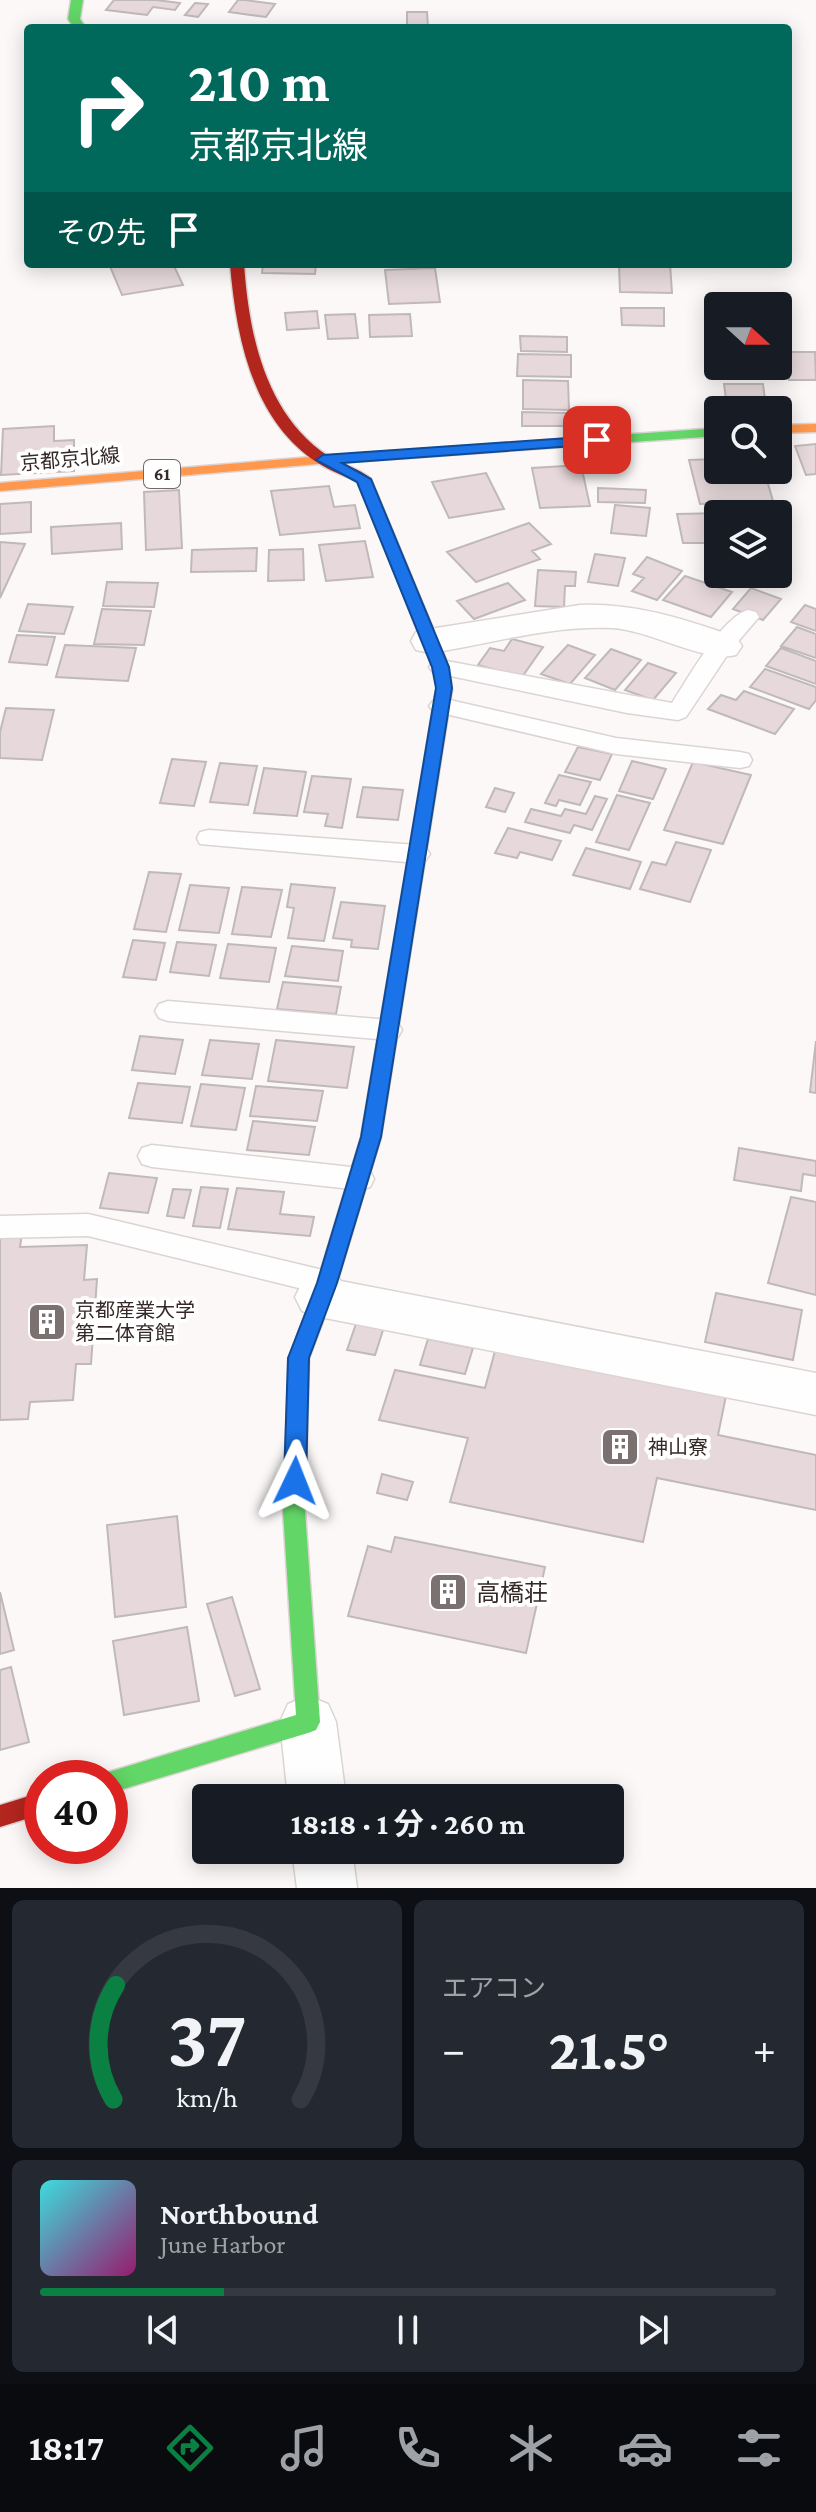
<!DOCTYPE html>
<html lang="ja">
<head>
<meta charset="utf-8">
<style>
  :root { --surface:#171b24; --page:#242831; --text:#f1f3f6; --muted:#9ea1a6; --line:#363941; --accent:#0b8043 }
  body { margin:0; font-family:"Crimson Pro","Noto Sans JP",serif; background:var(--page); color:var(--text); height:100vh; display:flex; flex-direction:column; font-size:30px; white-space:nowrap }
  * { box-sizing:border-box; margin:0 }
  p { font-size:26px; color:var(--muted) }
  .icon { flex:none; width:44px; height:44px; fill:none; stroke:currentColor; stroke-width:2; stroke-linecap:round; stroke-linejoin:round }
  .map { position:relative; height:1888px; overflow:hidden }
  .side { display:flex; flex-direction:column; gap:12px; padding:12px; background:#0d0f14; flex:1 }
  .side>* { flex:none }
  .banner { position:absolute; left:24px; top:24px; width:768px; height:244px; border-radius:8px; box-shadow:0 4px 20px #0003; background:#00695c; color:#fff; overflow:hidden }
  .needle { width:52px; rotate:111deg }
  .fabs { position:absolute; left:704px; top:292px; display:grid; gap:16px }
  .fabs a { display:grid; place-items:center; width:88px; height:88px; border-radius:8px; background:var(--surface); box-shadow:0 4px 20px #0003; font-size:40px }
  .speed { position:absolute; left:24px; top:1760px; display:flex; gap:16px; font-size:40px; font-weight:700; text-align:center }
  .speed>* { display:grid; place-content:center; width:104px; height:104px; border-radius:50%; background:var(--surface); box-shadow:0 4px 20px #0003; line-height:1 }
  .speed .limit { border:12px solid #d22; background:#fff; color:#111 }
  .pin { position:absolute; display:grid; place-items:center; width:68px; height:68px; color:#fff; margin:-34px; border-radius:16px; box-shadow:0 4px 12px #0006 }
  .me { position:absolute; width:88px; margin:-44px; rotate:2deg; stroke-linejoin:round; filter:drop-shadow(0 0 6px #0008) }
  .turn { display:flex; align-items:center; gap:28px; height:168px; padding:0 32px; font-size:36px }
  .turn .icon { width:104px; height:104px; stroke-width:2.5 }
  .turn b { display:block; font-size:56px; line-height:68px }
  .then { display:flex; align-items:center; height:76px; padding:0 32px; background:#0003; gap:16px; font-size:30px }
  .big { font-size:60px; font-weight:700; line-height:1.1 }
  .side .tile { flex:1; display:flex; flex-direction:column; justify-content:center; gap:12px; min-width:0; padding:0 28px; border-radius:12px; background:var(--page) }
  .side .dial { align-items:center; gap:0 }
  .dial svg { height:208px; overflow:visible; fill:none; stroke:var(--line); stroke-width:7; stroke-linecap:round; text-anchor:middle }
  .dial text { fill:var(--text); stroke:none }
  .song { display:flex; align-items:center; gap:24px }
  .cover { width:96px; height:96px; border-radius:12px; background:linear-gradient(135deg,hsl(180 70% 55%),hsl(320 70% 35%)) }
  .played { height:8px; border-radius:4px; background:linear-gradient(90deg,var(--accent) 25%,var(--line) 25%) }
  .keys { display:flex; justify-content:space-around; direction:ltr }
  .heat { display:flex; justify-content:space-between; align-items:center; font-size:44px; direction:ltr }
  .side .tiles { flex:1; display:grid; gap:12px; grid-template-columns:1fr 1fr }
  .tile:last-child { grid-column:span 2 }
  .trip { position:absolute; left:192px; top:1784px; width:432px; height:80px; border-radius:8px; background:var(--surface); box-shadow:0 4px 20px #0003; font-weight:700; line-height:80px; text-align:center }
  .dock { display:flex; height:128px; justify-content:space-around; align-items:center; background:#090b0e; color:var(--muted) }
  .dock .icon { width:56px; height:56px }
  .dock .on { color:var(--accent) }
  .dock b { font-size:36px; color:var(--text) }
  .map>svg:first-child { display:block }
  .building { fill:#e7d9db; stroke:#c0b9ba; stroke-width:2 }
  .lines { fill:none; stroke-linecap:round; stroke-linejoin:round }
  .lane-casing { stroke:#dcd4d2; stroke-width:3 }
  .street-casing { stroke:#dcd4d2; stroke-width:3 }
  .fast-casing { stroke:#dcd4d2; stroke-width:3 }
  .slow-casing { stroke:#dcd4d2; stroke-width:3 }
  .jam-casing { stroke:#dcd4d2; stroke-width:3 }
  .lane { fill:#fffefe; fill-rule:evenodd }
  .street { fill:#fffefe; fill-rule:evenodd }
  .fast { fill:#63d668; fill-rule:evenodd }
  .slow { fill:#ff974d; fill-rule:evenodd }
  .jam { fill:#b3261e; fill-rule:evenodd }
  .route { fill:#1a73e8; stroke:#114b97; stroke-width:2 }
  .labels { text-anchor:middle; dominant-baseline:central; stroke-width:8; stroke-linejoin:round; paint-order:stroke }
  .shield { fill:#fff; stroke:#726968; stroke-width:2 }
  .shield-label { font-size:18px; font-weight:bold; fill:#352927 }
  .street-label { font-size:20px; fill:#352927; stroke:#fff }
  .poi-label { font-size:20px; fill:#352927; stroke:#fff; text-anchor:start }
  .near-poi-label { font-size:24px; fill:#352927; stroke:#fff; text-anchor:start }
</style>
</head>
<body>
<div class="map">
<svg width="816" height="1888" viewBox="0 0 816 1888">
  <rect width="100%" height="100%" fill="#fcf8f8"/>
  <path class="building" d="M114 0H156L180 3 175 10 153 7 147 15 106 10Z
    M238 0H245L275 4 266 17 229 12Z
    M195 3 208 4 198 17 185 15Z
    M407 12H427L428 28H407Z
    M109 264H173L183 285 122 295Z
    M263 264H316L315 274 262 273Z
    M619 264H670L672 293 620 292Z
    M435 268 440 302 389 304 385 270Z
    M621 308H664V326L622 325Z
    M317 311 319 328 287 330 285 313Z
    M355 314 358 338 328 339 325 315Z
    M410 314 412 336 370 337 369 315Z
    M520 336 567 337V352L521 351Z
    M784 352H815L816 380H789Z
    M518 354 571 355V377L517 376Z
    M715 356H718V366H773L774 378 718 377Z
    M523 380 568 381 569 410 523 409Z
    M724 384H763L766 408 727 407Z
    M522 412 569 413 570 426H522Z
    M54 426V441L74 440V471L1 475 3 429Z
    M816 444V474L806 475 795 446Z
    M718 459V470H764L773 501 700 504 689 460Z
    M581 465 590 506 540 508 532 468Z
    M486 473 504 509 449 518 432 482Z
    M329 486 334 507 355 505 360 528 280 535 271 491Z
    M598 488 646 490 645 503 598 502Z
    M179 490 182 548 146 550 144 492Z
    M31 502V532L0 534V504Z
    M615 505 650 508 646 536 611 533Z
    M778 512 785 541 778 542V514H718V543H683L677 514Z
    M121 523 122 549 52 554 51 527Z
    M529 523 551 544 532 551 540 559 476 582 447 552Z
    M365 541 373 577 326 581 319 545Z
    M0 542 25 544 0 598Z
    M257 548 256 571 191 572 192 550Z
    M303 549 304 580 268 581 269 550Z
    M595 554 625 558 618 586 588 582Z
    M647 557 682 571 657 600 632 591 644 578 633 574Z
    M538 570 576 572 575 586H565L564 607 535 606Z
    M685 576 732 592 711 617 663 600Z
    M107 582 158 583 154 607 103 606Z
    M508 583 525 600 474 619 457 601Z
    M751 588 781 599 763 620 733 609Z
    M28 604 73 607 64 634 19 631Z
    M805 605 816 609V631L791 622Z
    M102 609 151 611 144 645 94 644Z
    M797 627 816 634V658L781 646Z
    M17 635 55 637 47 665 9 662Z
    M512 639 543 647 522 677 478 665 490 648 504 651Z
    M65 645 136 648 128 681 56 677Z
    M568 645 595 655 570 684 541 674Z
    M781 648 816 661V684L766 666Z
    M611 649 641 660 615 690 585 678Z
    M648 663 676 673 653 700 625 690Z
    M765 669 816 687V700L809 709 750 687Z
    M744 691 794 709 775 734 708 709 721 695 736 700Z
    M6 708 54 710 42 760 0 758V732Z
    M578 747 612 754 600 780 565 772Z
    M172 759 206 762 194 806 160 803Z
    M632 761 666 769 653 799 619 791Z
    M693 762 751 775 723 844 664 830Z
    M220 763 257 766 248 805 210 802Z
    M264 768 306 772 297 816 254 813Z
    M559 775 591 782 580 805 559 800 556 806 545 803Z
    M312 776 351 779 342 828 325 826 328 814 304 812Z
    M363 787 403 790 398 820 357 817Z
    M495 788 514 793 505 812 486 807Z
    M617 795 650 803 629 850 596 842Z
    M595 796 607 799 592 830 574 825 570 833 525 822 531 809 561 816 565 809 586 814Z
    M508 828 561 841 552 860 520 852 517 858 495 853Z
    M676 842 711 850 690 902 640 889 652 862 666 865Z
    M586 848 641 862 630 889 573 875Z
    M149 872 181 874 166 932 134 929Z
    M291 884 335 888 324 941 288 938 294 908 287 907Z
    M190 885 229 888 219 933 179 930Z
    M242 887 282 890 271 937 232 934Z
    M341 902 385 906 378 949 351 947 352 940 333 938Z
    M133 940 165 943 156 980 123 977Z
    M177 942 216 945 209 976 170 972Z
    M228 944 276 948 269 982 220 978Z
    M292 946 343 951 338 981 285 976Z
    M283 982 341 987 336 1014 277 1009Z
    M140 1036 183 1040 175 1074 132 1070Z
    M210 1040 259 1044 252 1079 202 1075Z
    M276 1040 354 1047 347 1088 268 1081Z
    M816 1041V1093L810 1092Z
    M138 1083 190 1087 182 1123 129 1118Z
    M201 1084 245 1088 236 1130 191 1126Z
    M256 1086 323 1091 317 1121 250 1116Z
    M253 1121 315 1127 309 1155 247 1150Z
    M739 1148 816 1161V1176L803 1174 801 1191 734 1180Z
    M109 1173 157 1178 148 1213 100 1208Z
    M201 1187 228 1189 220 1228 193 1226Z
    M237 1188 284 1192 280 1214 314 1217 310 1236 228 1229Z
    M173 1189 191 1190 184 1218 167 1216Z
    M791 1197 816 1202V1295L768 1283Z
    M22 1233 20 1247 87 1245 84 1280 97 1279 91 1364H76L73 1400 30 1402 28 1419 0 1420V1234Z
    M716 1293 802 1310 793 1360 705 1342Z
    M358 1318 385 1324 375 1355 347 1350Z
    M428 1339 473 1348 465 1374 420 1365Z
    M498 1340 728 1386 718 1435 816 1455V1510L657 1478 643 1542 450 1502 468 1438 379 1420 395 1370 485 1388Z
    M382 1474 413 1482 407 1500 377 1493Z
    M177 1516 186 1607 115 1617 107 1525Z
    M395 1537 545 1567 526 1653 348 1616 368 1546 391 1552Z
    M0 1592 14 1650 0 1654Z
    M232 1597 260 1689 235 1696 207 1604Z
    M187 1627 199 1701 124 1715 113 1641Z
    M11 1667 29 1742 0 1750V1670Z"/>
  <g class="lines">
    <defs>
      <path id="lane" d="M748 610 756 612 759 617 730 651 686 717 678 720 627 713 441 674 433 672 429 667 433 662 441 660 672 703C687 680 722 617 748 610Z
        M441 698 616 738 740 752 749 754 752 760 749 766 740 768 616 754 433 711 429 706 433 701Z
        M209 830 417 845 426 848 430 854 426 860 417 863 200 844 197 838 200 832Z
        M168 1001 389 1020 398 1023 402 1030 398 1037 389 1040 168 1021 159 1018 155 1011 159 1004Z
        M152 1145 360 1168 370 1171 374 1179 370 1187 360 1190 152 1167 142 1164 138 1156 142 1148Z
        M88 1214 327 1271 337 1275 342 1283 337 1291 327 1295 88 1236 0 1238V1216Z"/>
      <path id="street" d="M580 605C635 603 684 619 736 637L742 646 736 655C704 663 650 630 612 628 551 625 490 644 430 653L416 650 411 641 416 632 430 629Z
        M320 1277 816 1373V1415L320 1317 302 1311 295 1297 302 1283Z
        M308 1696 328 1704 336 1722 346 1798H288L280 1722 288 1704Z
        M292 1850H352L357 1888H297Z"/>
      <path id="fast" d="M71 0H83L80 19 86 28H74L68 19Z
        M718 428V436L336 463 329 459 336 455Z
        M307 1329 314 1331 317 1337 309 1358 305 1511 320 1722 316 1730 308 1733 110 1793V1778H100L102 1774 296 1715 283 1511 289 1358 300 1331Z"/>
      <path id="slow" d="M816 424V432L778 433V425Z
        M336 455 341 456V462L0 491V483Z
        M444 685 452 690 381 1137 337 1283 317 1337 314 1343 307 1345 300 1343 297 1337 317 1283 361 1137 436 690Z"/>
      <path id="jam" d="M230 264H244C249 334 265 414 328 456 341 465 360 468 371 479L449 667 452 690 450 694H438L433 667 358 482C345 476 330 471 318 463 252 421 236 336 230 264Z
        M42 1792V1814L0 1827V1805Z"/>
    </defs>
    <use href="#lane" class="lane-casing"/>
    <use href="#street" class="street-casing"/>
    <use href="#fast" class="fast-casing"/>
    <use href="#slow" class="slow-casing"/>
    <use href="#jam" class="jam-casing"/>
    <use href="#lane" class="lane"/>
    <use href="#street" class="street"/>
    <use href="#fast" class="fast"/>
    <use href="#slow" class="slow"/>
    <use href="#jam" class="jam"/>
  </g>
  <path class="route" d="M597 436 604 440 602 444 342 463 371 479 449 667 452 688 381 1137 337 1283 309 1358 306 1481 303 1487 295 1490 287 1487 284 1481 288 1358 317 1283 361 1137 436 688 432 667 357 482 316 460 323 455Z"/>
  <defs>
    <symbol id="building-square" viewBox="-11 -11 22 22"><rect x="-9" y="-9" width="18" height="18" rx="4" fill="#7b7170" stroke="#fff"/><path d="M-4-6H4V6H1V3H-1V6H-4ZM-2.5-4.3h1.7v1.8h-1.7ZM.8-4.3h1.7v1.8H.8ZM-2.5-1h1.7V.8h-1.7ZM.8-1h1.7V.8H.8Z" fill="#fff"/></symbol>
  </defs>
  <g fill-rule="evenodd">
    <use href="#building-square" x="25" y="1300" width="44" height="44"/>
    <use href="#building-square" x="598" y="1425" width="44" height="44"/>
    <use href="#building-square" x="426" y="1570" width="44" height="44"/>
  </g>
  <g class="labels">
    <rect class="shield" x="144" y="460" width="36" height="28" rx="6"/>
    <g class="shield-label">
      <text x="162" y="474">61</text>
    </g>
    <g class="street-label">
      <text transform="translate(70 459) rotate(-5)">京都京北線</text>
    </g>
    <g class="poi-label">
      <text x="75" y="1310">京都産業大学<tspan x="75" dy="23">第二体育館</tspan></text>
      <text x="648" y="1447">神山寮</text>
    </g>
    <g class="near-poi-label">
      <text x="476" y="1592">高橋荘</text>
    </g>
  </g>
</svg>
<div class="fabs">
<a><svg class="needle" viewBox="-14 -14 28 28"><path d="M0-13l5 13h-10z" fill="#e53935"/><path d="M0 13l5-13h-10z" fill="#9ea1a6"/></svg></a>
<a><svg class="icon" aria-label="search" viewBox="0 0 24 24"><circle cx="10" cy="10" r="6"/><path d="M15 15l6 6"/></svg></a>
<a><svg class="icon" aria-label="layers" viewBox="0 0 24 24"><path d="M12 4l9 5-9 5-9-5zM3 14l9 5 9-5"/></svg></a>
</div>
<div class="speed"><div class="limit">40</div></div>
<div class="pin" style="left:597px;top:440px;background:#d93025"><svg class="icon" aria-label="arrive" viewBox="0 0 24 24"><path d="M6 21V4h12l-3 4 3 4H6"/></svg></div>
<svg class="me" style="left:295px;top:1481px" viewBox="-20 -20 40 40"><path d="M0-17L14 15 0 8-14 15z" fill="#1a73e8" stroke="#fff" stroke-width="4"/></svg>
<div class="trip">18:18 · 1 分 · 260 m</div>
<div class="banner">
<div class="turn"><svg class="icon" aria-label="right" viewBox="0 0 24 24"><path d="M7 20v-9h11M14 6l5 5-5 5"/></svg><div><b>210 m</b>京都京北線</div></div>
<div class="then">その先<svg class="icon" aria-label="arrive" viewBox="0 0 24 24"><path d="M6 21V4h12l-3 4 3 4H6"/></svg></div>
</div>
</div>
<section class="side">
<div class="tiles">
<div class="tile dial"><svg viewBox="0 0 100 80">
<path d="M14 69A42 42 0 1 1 86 69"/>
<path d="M14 69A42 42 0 0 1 15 25" stroke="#0b8043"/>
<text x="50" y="56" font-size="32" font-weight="700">37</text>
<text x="50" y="72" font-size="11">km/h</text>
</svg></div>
<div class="tile"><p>エアコン</p>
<div class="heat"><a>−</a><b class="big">21.5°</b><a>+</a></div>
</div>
<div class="tile">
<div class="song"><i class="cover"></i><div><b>Northbound</b><p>June Harbor</p></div></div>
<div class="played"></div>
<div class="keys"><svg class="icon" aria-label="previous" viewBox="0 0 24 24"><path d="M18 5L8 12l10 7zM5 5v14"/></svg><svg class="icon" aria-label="pause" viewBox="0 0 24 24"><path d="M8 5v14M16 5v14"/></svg><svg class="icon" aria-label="next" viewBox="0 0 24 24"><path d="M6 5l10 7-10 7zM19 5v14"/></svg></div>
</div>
</div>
</section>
<nav class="dock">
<b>18:17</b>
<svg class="icon on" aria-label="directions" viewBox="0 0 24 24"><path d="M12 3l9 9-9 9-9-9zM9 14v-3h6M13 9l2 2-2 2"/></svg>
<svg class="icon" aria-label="music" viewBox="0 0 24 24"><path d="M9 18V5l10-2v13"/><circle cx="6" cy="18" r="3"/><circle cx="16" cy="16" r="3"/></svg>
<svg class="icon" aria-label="phone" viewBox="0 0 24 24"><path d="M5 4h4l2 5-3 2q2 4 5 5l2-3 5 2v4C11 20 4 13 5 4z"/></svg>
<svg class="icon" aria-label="climate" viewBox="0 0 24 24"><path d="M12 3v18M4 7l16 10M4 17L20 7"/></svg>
<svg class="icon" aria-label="car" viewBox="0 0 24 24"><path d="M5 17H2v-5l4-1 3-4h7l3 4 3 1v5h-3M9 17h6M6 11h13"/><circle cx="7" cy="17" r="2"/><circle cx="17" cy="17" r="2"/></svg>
<svg class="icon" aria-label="filters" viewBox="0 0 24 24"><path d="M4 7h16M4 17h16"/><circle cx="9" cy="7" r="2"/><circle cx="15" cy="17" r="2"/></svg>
</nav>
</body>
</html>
